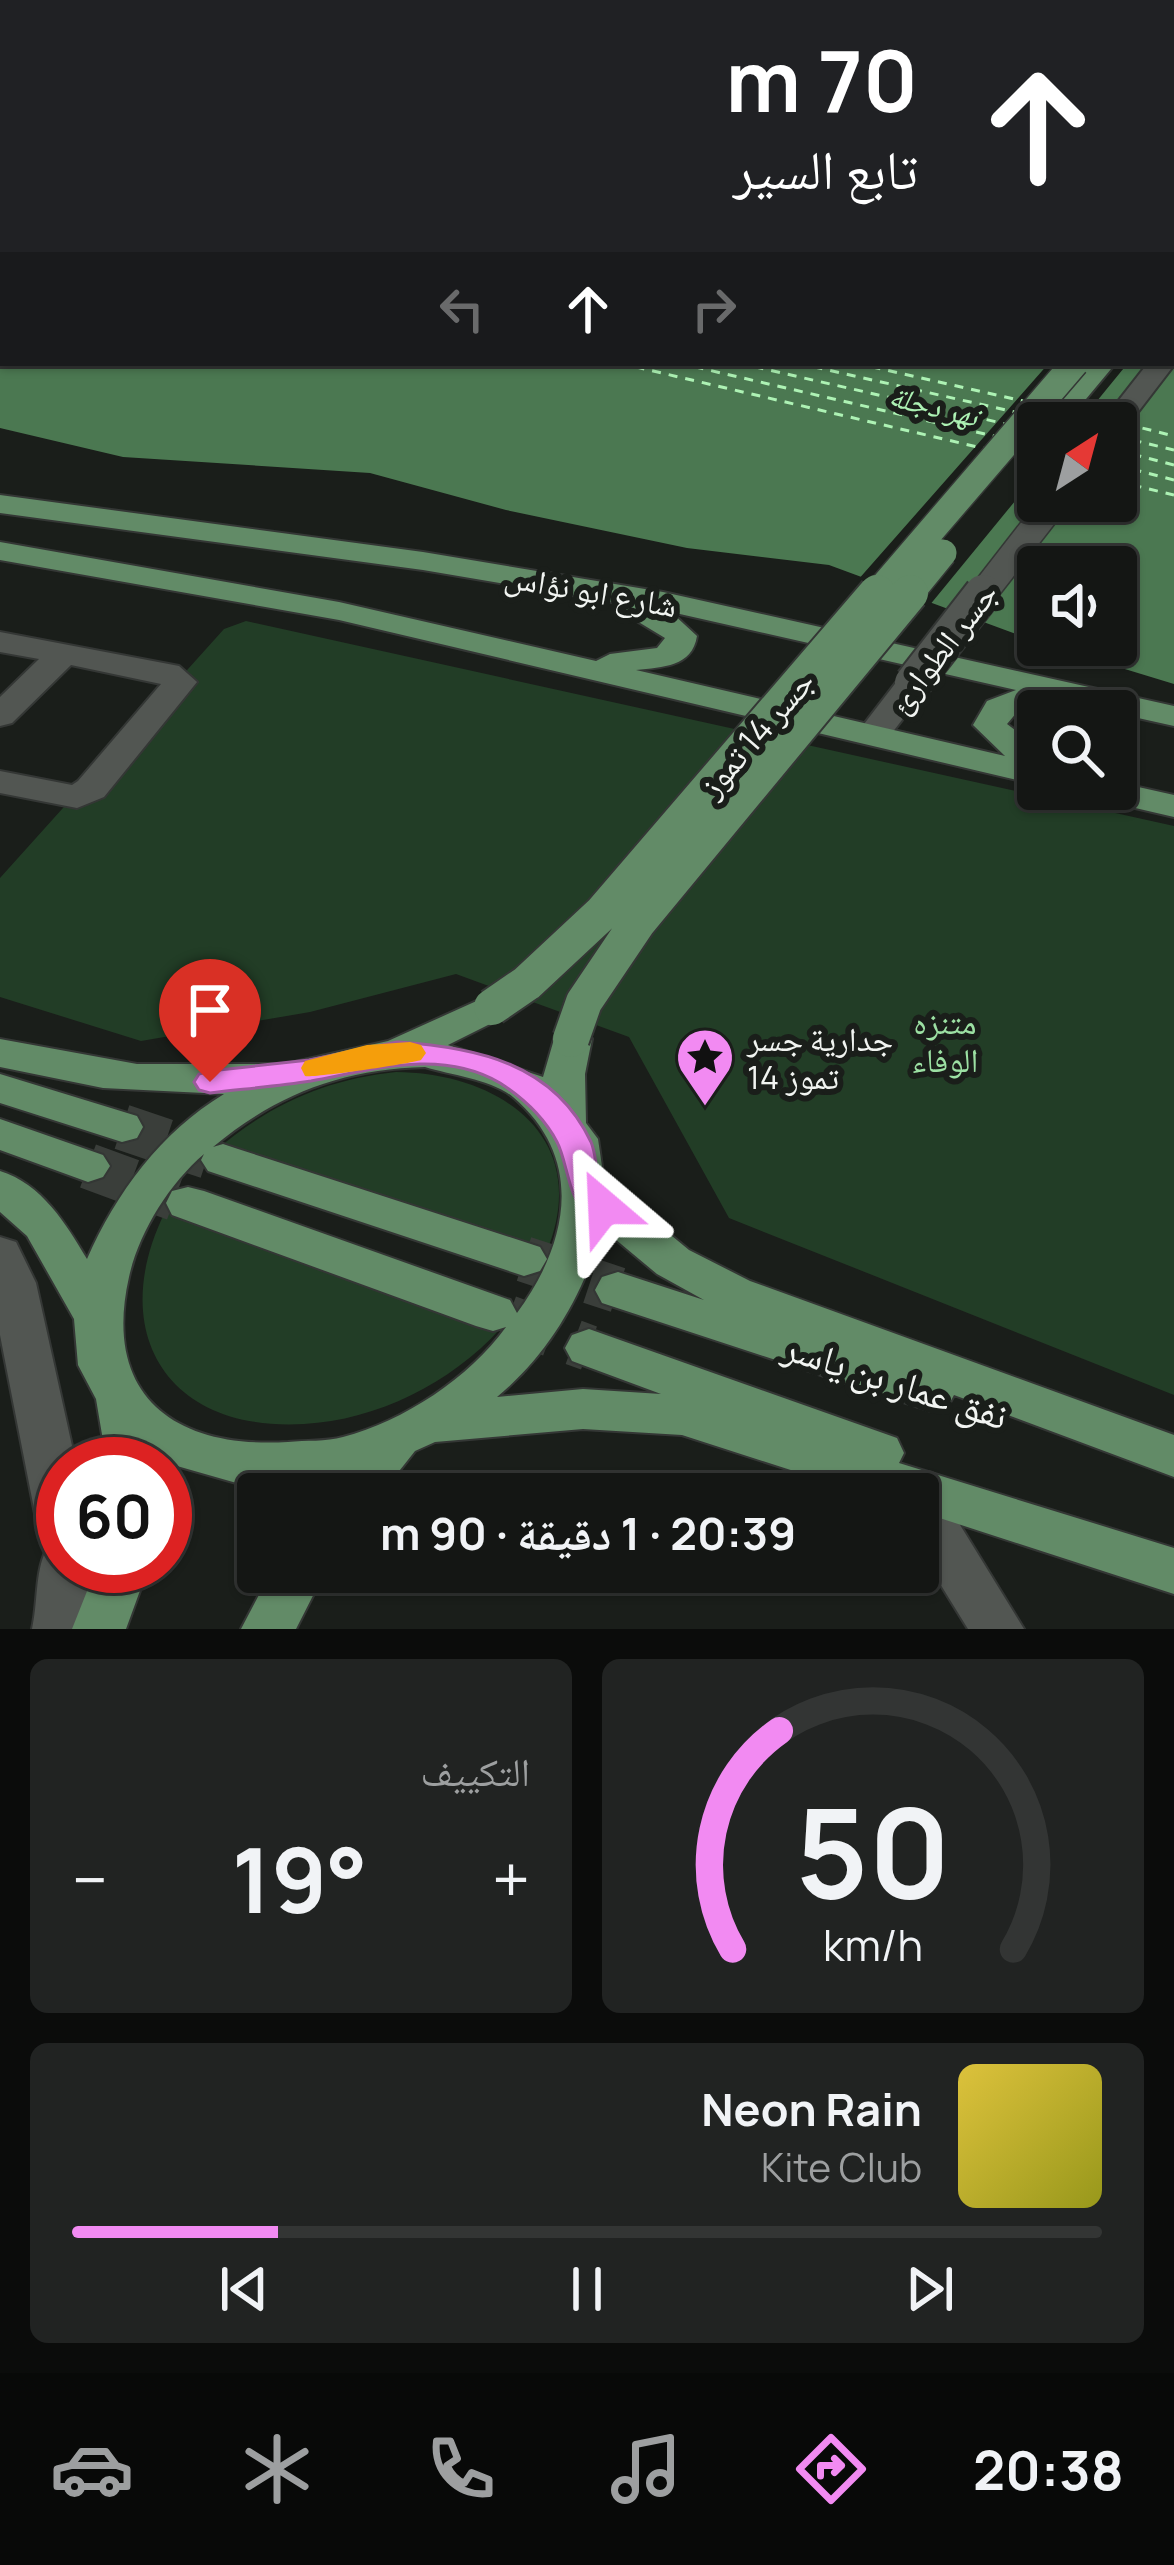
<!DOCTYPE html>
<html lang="ar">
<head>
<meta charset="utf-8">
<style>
  :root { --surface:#141614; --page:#212322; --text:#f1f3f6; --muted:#9d9fa0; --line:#333534; --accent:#f28af2 }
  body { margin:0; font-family:Manrope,"Noto Naskh Arabic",sans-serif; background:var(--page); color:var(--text); direction:rtl; height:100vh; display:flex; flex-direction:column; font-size:45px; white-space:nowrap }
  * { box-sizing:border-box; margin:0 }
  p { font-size:39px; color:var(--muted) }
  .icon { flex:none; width:66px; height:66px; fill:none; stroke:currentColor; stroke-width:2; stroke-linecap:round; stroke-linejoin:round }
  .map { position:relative; height:1629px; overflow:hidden; direction:ltr }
  .panel { display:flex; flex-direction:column; gap:30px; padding:30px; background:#0b0c0b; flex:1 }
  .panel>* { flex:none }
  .guide { position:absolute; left:0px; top:0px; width:1176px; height:366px; box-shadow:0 3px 9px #0004,0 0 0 3px var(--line); direction:rtl; background:#202124; color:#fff; overflow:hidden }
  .needle { width:78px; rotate:36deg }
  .tools { position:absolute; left:1017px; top:402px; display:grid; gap:24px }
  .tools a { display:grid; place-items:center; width:120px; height:120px; border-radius:12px; background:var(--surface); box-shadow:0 3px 9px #0004,0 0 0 3px var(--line); font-size:60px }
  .speed { position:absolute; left:36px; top:1437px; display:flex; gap:24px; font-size:60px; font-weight:700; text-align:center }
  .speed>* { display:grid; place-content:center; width:156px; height:156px; border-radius:50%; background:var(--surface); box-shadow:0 3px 9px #0004,0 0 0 3px var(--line); line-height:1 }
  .speed .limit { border:18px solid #d22; background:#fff; color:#111 }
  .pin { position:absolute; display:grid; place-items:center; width:102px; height:102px; color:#fff; margin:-123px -51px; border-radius:50% 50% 50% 0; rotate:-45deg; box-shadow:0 0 12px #0007 }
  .pin .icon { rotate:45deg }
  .me { position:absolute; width:132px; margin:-66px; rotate:334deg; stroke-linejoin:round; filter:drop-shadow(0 0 9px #0008) }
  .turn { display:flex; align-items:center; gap:42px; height:252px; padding:0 60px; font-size:54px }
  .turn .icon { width:156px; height:156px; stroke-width:2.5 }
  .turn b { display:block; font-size:84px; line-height:102px }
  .lanes { display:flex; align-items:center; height:114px; padding:0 60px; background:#0003; justify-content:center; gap:60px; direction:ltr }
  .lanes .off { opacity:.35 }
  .big { font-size:90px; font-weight:700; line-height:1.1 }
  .panel .widget { flex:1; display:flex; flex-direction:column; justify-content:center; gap:18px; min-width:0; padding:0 42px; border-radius:18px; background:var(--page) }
  .panel .dial { align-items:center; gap:0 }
  .dial svg { height:312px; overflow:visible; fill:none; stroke:var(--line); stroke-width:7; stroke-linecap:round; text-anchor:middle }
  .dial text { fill:var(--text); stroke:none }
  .song { display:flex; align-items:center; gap:36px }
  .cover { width:144px; height:144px; border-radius:18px; background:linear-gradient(135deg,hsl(50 70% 55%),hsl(60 70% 35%)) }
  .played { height:12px; border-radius:6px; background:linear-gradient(90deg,var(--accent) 20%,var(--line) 20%) }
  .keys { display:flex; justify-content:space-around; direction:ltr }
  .heat { display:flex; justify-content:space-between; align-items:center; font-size:66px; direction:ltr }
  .panel .tiles { flex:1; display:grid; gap:30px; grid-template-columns:1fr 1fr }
  .widget:last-child { grid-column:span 2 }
  .trip { position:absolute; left:237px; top:1473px; width:702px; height:120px; border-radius:12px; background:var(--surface); box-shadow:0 3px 9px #0004,0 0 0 3px var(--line); font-weight:700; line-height:120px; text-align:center; direction:rtl }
  .menu { display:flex; height:192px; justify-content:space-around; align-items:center; background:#080908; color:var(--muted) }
  .menu .icon { width:84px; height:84px }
  .menu .on { color:var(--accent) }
  .menu b { font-size:54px; color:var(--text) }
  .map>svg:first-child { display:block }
  .green { fill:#223d26 }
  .water { fill:#4b7851; fill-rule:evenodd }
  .pier { fill:#1a1e1a }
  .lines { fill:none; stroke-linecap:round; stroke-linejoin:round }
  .ferry { stroke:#adf2b4; stroke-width:3; stroke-dasharray:9 8; stroke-linecap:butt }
  .major-tunnel { stroke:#3a3e3a; stroke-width:46; stroke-dasharray:46 24; stroke-linecap:butt }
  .minor-casing { stroke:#343735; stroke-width:4 }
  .major-casing { stroke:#343735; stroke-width:4 }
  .minor { fill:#525652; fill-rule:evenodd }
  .major { fill:#628b67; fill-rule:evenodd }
  .minor-bridge-far1-casing { stroke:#343735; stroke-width:30; stroke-linecap:butt }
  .minor-bridge-casing { stroke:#343735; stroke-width:40; stroke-linecap:butt }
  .major-bridge-far1-casing { stroke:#343735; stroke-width:30; stroke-linecap:butt }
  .major-bridge-casing { stroke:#343735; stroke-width:40; stroke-linecap:butt }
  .minor-bridge-far1 { stroke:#525652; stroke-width:27 }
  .minor-bridge { stroke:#525652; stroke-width:36 }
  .major-bridge-far1 { stroke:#628b67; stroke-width:27 }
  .major-bridge { stroke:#628b67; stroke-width:36 }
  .wall { fill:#224727 }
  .shaded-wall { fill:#1b3920 }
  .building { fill:#27522d; stroke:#1b3920; stroke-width:3 }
  .route { fill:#f28af2; stroke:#9d5a9d; stroke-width:3 }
  .slow { fill:#f59e0b }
  .labels { text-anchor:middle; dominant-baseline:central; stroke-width:12; stroke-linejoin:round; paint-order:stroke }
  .far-water-label { font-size:30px; font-style:italic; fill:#adf2b4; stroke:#1a1e1a }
  .street-label { font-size:33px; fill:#f1f4f1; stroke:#1a1e1a }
  .park-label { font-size:33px; fill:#9ce0a3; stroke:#1a1e1a }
  .poi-label { font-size:33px; fill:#f1f4f1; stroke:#1a1e1a; text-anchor:start }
  .near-street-label { font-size:39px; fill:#f1f4f1; stroke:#1a1e1a }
</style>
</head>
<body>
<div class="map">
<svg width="1174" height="1629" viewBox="0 0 1174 1629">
  <rect width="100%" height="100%" fill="#1a1e1a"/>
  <path class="green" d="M246 621 1174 826V1395L729 1218 629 1037 456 974 310 1012 141 1041 0 997V878L224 629Z
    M396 1072C502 1073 594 1139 546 1253L215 1151C268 1105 327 1079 396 1072Z
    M165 1212 500 1329C451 1383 377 1420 304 1424 167 1432 106 1332 165 1212Z"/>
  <path class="water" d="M0 35 3 363H1173L1174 321V684L1046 645H1116V567H1038V642L829 565 687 548 506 510 370 473 123 457 0 428ZM1038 423H1116V501H1038Z"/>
  <path class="pier" d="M1049 363H1128L1079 423H1038V473L929 606 857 581Z"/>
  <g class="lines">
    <path class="ferry" d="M619 363 986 449
      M678 363 998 437
      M738 363 1006 424
      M797 363 1019 413
      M855 363 1023 401
      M1074 412 1105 419
      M1126 424 1174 436
      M1116 436 1174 450
      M1025 443 1038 446
      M1116 450 1174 465
      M1012 455 1038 461
      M1116 465 1174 480
      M1116 481 1174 495"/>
    <path class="major-tunnel" d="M122 1127 208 1156
      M88 1166 175 1198
      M524 1259 618 1290
      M508 1318 589 1348"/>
    <defs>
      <path id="minor" d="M60 0H90L92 3H62Z
        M385 0H409L383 3Z
        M476 0H509L511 3H478Z
        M1174 172V186L1173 187V173Z
        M1173 211H1174V226H1173Z
        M1173 360 1174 364 1171 369 1125 429 1116 431V423H1101L1148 363Z
        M0 632 179 666 197 682 104 797 77 808 0 793V771L72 785 78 781 161 684 71 665 12 723 0 726V697L39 659 0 652Z
        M913 673 930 683 925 690 885 742H861L856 735 861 728 901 676Z
        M0 1237 16 1242 36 1283 76 1464H63V1566H91L94 1592 86 1629H32C38 1603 35 1573 46 1550L60 1545 45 1539 37 1524 0 1335Z
        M927 1472 945 1478 957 1520 1024 1629H968L918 1548V1494H902L909 1478Z"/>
      <path id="major" d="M1174 241V256H1173V241Z
        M1174 271V286H1173V271Z
        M1089 363H1116L1066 423H1038Z
        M0 495 423 552 663 592 1174 706V726L1066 702 1052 708 1018 711 1007 724 1038 747V785L339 620 0 560V542L339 602 596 661 610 654 657 648 665 638 622 612 619 603 423 570 0 513ZM671 612 1016 690 987 701 973 725 1005 756 636 670C663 667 692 667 697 636Z
        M1116 782 1174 795V817L1088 797 1083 789H1116Z
        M492 994 506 998 512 1007 506 1016 448 1045 543 1077 557 1029 571 1025 585 1029 592 1039 585 1074 586 1123 598 1139 604 1180 689 1250 750 1281 1174 1435V1477L954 1395 948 1406 931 1411 602 1303 595 1290 602 1277 618 1272 704 1300 657 1274 603 1229C582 1295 551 1352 497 1397L583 1389 661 1394 572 1361 565 1348 572 1335 589 1329 897 1438 904 1453 899 1463 1174 1548V1594L918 1511V1494H865L682 1435 583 1429 435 1442 415 1451 381 1494H325L332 1480 247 1486 156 1460 157 1464H107L96 1399 78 1365 74 1319 27 1236 0 1212V1171C42 1184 66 1224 87 1259 116 1193 161 1132 224 1094L103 1088 0 1067V1039L137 1064H286L388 1041ZM425 1067C451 1075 493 1080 513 1097 586 1159 568 1244 517 1313L510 1300 204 1191 188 1187 172 1191 166 1203 172 1215 476 1326 493 1331 506 1327C469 1378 404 1421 343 1437 326 1442 306 1440 288 1442 175 1449 102 1396 129 1277 139 1232 169 1184 204 1154L201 1160 208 1171 524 1276 540 1271 547 1259 540 1247 238 1149 223 1144 213 1147C277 1094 342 1069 425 1067Z
        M0 1074 137 1116 143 1127 137 1138 122 1142 0 1103Z
        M0 1119 103 1155 110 1166 103 1177 88 1182 0 1150Z
        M97 1566H149L126 1629H72Z
        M271 1572H325L296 1629H241Z"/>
    </defs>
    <use href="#minor" class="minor-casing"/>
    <use href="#major" class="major-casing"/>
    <use href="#minor" class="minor"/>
    <use href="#major" class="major"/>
    <defs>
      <path id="minor-bridge-far1" d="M981 596 1055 501"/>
      <path id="minor-bridge" d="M913 683 983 593"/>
      <path id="major-bridge-far1" d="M875 596 1075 363
        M908 596 943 553"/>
      <path id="major-bridge" d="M492 1007 527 983 602 913 877 593
        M571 1039 584 1002 638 922 910 593"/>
    </defs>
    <use href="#minor-bridge-far1" class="minor-bridge-far1-casing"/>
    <use href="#minor-bridge" class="minor-bridge-casing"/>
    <use href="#major-bridge-far1" class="major-bridge-far1-casing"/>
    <use href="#major-bridge" class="major-bridge-casing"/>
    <use href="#minor-bridge-far1" class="minor-bridge-far1"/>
    <use href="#minor-bridge" class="minor-bridge"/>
    <use href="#major-bridge-far1" class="major-bridge-far1"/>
    <use href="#major-bridge" class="major-bridge"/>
  </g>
  <path class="wall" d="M551 0H922L917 3H553Z"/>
  <path class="shaded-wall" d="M882 0H922L917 3H878Z"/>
  <path class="building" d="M640 0H882L878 3H635Z
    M988 0H1066L1061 3H979Z
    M1075 0H1113L1110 3H1067Z
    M1127 0H1147L1145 3H1126Z"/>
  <path class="route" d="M397 1042C476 1047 554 1063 591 1142 597 1156 595 1175 603 1187 609 1195 616 1198 621 1207L616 1216C568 1231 571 1168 557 1142 544 1117 523 1098 500 1083 441 1048 372 1070 311 1081 278 1086 244 1089 210 1093L199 1090 194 1082 199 1074 210 1071 309 1060Z"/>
  <path class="slow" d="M410 1042 421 1045 426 1053 421 1060C408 1064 314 1078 305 1076L301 1068 305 1061 367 1045Z"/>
  <defs>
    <symbol id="sight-pin" viewBox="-11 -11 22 30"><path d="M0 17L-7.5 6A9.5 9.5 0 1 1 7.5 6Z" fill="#f28af2" stroke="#1a1e1a"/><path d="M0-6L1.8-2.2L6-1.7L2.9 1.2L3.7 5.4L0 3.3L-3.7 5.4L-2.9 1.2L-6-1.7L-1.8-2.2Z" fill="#111"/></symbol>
  </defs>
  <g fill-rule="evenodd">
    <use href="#sight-pin" x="672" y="1024" width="66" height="90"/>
  </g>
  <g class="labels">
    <g class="far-water-label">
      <text transform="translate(934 405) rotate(14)">نهر دجلة</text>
    </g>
    <g class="street-label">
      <text transform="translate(591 590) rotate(10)">شارع ابو نؤاس</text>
      <text transform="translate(942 647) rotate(-52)">جسر الطوارئ</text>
      <text transform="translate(756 733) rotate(-49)">جسر 14 تموز</text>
    </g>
    <g class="park-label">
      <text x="945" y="1021">متنزه<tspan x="945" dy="38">الوفاء</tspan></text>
    </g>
    <g class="poi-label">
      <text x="747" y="1038">جدارية جسر<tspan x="747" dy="38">14 تموز</tspan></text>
    </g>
    <g class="near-street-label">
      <text transform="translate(896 1380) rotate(18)">نفق عمار بن ياسر</text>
    </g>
  </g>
</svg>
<div class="tools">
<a><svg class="needle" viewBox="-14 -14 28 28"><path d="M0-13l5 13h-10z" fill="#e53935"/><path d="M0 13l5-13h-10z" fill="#9d9fa0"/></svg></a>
<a><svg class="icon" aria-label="sound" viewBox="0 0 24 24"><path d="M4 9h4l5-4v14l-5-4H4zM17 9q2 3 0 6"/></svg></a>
<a><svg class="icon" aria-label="search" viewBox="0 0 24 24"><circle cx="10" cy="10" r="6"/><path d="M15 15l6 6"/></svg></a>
</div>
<div class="speed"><div class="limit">60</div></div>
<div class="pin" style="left:210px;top:1082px;background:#d93025"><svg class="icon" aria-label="arrive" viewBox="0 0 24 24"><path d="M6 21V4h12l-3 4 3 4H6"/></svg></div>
<svg class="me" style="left:604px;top:1207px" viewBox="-20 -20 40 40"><path d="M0-17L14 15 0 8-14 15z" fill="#f28af2" stroke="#fff" stroke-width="4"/></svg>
<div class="trip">20:39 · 1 دقيقة · 90 m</div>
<div class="guide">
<div class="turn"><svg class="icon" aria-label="ahead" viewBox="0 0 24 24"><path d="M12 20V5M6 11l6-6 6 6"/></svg><div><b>70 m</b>تابع السير</div></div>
<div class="lanes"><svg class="icon off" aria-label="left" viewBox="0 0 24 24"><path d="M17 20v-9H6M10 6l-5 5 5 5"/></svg><svg class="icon" aria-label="ahead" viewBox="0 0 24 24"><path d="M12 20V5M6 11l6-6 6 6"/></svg><svg class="icon off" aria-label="right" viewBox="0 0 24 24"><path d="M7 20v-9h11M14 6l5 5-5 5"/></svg></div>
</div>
</div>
<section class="panel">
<div class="tiles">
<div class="widget dial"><svg viewBox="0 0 100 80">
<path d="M14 69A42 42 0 1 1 86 69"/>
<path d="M14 69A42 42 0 0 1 26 13" stroke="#f28af2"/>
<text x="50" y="56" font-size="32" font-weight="700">50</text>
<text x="50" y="72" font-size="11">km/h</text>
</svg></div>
<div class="widget"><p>التكييف</p>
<div class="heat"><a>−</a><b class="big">19°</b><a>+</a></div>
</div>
<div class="widget">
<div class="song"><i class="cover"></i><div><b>Neon Rain</b><p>Kite Club</p></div></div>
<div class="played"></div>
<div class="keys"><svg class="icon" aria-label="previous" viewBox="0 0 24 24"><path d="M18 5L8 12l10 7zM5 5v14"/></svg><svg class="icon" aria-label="pause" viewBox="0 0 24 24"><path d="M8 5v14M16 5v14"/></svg><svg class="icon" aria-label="next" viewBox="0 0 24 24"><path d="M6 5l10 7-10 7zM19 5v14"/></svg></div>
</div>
</div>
</section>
<nav class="menu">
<b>20:38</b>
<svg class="icon on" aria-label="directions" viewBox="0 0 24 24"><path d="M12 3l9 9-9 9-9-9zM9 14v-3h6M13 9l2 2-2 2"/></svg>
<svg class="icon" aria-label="music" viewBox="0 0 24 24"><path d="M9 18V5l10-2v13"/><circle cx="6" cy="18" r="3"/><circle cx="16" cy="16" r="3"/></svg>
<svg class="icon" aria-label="phone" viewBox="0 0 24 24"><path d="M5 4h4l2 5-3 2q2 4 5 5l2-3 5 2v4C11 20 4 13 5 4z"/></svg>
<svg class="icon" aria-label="climate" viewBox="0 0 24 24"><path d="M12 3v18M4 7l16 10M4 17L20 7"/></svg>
<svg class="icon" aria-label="car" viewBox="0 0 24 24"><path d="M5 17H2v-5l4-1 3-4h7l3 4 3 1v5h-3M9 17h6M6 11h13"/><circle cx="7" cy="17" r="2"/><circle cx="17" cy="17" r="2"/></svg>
</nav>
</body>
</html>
